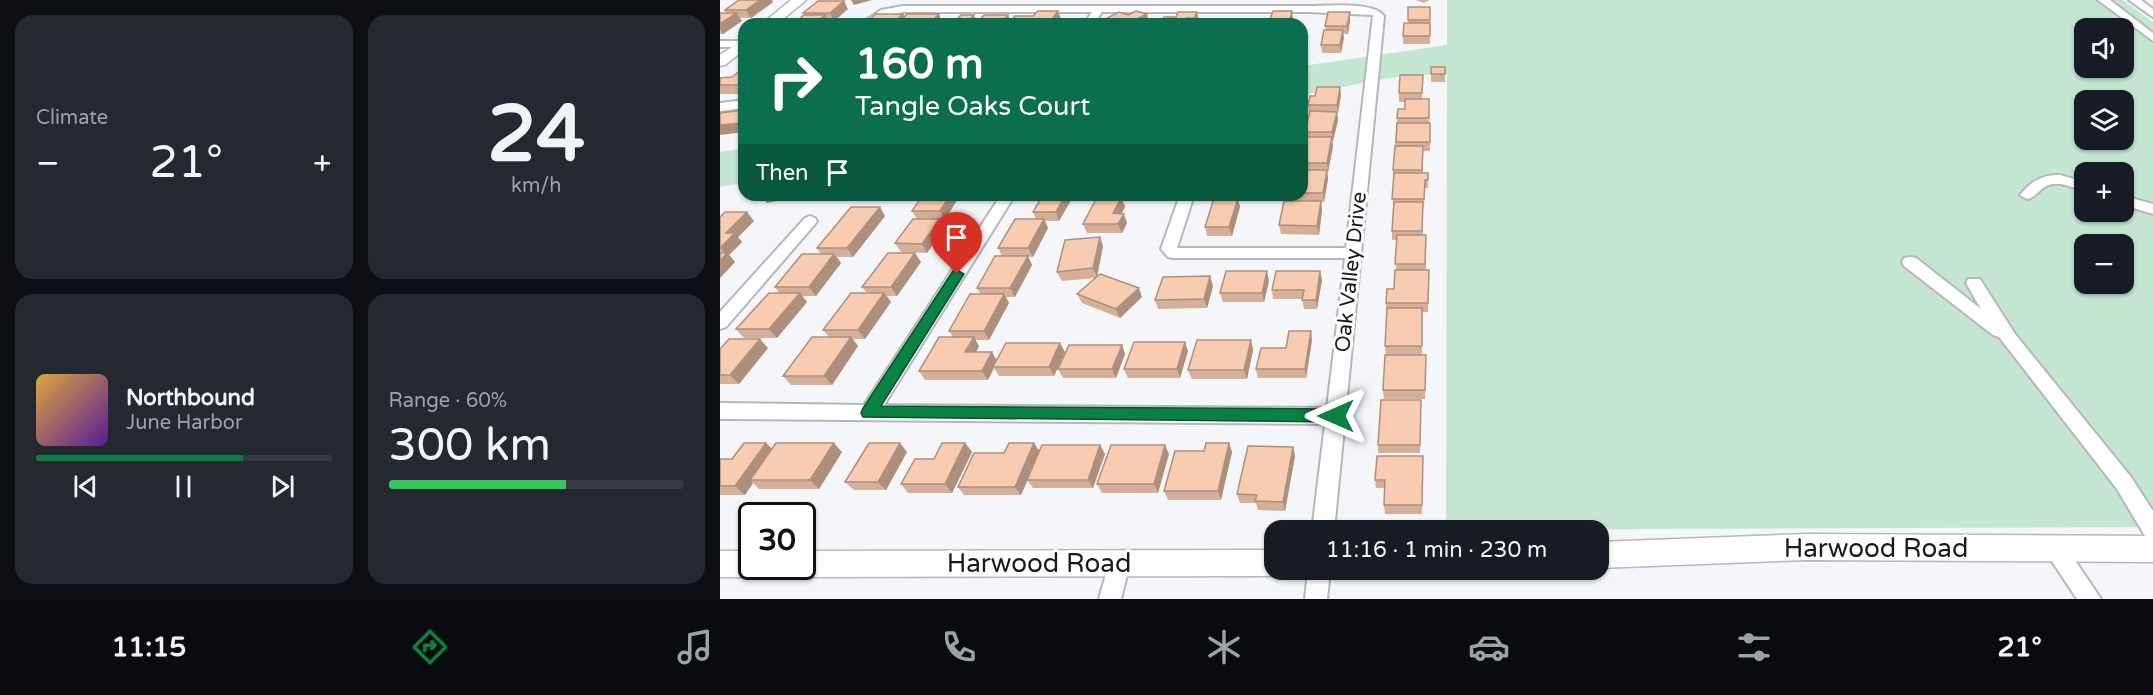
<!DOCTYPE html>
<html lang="en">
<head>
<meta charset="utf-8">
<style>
  :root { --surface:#171b24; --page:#242831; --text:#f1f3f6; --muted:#9ea1a6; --line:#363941; --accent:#0b8043 }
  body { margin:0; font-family:"Varela Round",sans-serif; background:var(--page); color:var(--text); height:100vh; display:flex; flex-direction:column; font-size:22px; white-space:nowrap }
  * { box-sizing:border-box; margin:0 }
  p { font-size:20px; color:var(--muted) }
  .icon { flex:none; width:33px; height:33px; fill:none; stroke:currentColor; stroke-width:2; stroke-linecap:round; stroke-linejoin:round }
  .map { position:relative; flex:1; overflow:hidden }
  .details { display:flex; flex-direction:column; gap:15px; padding:15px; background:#0d0f14; width:720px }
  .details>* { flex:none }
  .top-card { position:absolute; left:18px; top:18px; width:570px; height:183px; border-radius:18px; box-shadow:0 2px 4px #0004; background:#0b6e4f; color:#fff; overflow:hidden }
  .buttons { position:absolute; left:1354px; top:18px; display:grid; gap:12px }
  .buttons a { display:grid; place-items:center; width:60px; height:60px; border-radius:12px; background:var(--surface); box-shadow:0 2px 4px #0004; font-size:30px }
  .speed { position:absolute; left:18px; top:502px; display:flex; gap:12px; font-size:30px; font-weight:700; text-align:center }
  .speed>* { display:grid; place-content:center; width:78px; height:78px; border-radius:50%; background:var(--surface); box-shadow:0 2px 4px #0004; line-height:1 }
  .speed .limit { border:3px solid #111; border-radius:9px; background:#fff; color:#111 }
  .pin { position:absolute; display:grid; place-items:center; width:51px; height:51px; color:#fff; margin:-62px -26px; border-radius:50% 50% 50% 0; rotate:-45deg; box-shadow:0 0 6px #0007 }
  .pin .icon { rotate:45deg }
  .me { position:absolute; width:66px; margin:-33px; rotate:270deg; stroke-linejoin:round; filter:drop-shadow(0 0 4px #0008) }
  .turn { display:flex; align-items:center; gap:21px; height:126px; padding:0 18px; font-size:27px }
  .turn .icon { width:78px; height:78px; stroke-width:2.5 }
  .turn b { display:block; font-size:42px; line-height:51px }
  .then { display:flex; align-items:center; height:57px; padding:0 18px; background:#0003; gap:12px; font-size:22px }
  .big { font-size:45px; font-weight:600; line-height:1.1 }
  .details .tile { flex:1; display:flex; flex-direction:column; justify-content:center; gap:9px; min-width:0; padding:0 21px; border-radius:18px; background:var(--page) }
  .details .dial { align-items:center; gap:0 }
  .dial b { font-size:78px; line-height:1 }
  .song { display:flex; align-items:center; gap:18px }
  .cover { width:72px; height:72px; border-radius:9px; background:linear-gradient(135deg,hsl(40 70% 55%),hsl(270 70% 35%)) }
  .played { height:6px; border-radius:3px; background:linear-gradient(90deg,var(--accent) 70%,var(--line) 70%) }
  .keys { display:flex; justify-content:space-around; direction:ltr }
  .heat { display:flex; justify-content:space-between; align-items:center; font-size:33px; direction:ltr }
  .charge { height:9px; border-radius:4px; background:linear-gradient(90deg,#34c759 60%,var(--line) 0) }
  .details .tiles { flex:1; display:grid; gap:15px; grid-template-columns:repeat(2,1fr) }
  .trip { position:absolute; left:544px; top:520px; width:345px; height:60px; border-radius:18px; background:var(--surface); box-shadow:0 2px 4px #0004; font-weight:600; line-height:60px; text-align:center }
  .dock { display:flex; height:96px; justify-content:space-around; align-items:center; background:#090b0e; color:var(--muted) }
  .dock .icon { width:42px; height:42px }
  .dock .on { color:var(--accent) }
  .dock b { font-size:27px; color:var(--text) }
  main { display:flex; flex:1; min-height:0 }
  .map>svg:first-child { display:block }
  .green { fill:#c5e7d2; fill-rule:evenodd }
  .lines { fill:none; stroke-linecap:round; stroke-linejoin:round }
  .minor-casing { stroke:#b5b7bb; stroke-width:4 }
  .major-casing { stroke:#b5b7bb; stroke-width:3 }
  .minor { fill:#fff; fill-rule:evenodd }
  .major { fill:#fff; fill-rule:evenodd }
  .wall { fill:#d5af98 }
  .shaded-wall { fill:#ae8f7c }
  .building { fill:#f8ccb1; stroke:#ae8f7c; stroke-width:1.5 }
  .route { fill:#0b8043; stroke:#07532c; stroke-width:1.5 }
  .labels { text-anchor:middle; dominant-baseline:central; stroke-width:6; stroke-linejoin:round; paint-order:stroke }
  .street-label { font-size:21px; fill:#1a1a1c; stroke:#fff }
  .near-street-label { font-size:26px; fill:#1a1a1c; stroke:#fff }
</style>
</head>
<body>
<main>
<section class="details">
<div class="tiles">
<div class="tile"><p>Climate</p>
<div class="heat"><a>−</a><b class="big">21°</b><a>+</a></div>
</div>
<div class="tile dial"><b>24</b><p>km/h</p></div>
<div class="tile">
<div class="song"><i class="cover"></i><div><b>Northbound</b><p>June Harbor</p></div></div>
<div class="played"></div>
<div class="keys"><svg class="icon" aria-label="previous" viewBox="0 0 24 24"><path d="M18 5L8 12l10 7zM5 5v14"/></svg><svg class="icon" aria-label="pause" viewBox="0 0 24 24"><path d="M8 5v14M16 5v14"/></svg><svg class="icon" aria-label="next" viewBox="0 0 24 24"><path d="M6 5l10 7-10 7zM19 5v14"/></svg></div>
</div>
<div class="tile"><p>Range · 60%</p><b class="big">300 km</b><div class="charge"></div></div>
</div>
</section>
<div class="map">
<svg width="1433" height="599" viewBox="0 0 1433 599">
  <rect width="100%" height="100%" fill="#f4f6fa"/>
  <path class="green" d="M727 0H1403L1433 22V527L726 530 727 75C678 72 630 87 582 95V66L727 45ZM1365 28H1404V68H1365ZM1365 100H1404V140H1365ZM1365 172H1404V212H1365ZM1365 244H1404V284H1365Z
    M24 148V183L0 187V152Z"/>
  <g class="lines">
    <defs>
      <path id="minor" d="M1378 0H1390L1433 33V41Z
        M1409 0H1421L1433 9V17Z
        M183 6H588C606 6 654 1 664 16L614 531H592L605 424 0 419V403L144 405 281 195H295L164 405 607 408 625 258H453L448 257 441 249 460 195H474L457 248H626L653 15 588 12H382L374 24H364L372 12H183C167 15 156 24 141 24L161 10Z
        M0 41H24V47H0Z
        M24 100V108L0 111V103Z
        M1340 175 1365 182V191C1351 188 1337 178 1323 188 1317 193 1314 198 1307 199L1300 195C1310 182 1323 174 1340 175Z
        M1404 196 1433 204V214L1404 205Z
        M90 216 95 218 97 221 95 224 6 327 0 329V312L85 218Z
        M1190 257 1196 258 1261 309 1246 283 1248 279H1260L1295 334 1411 477 1433 511V539L1425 536 1397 489 1279 337 1273 335 1184 266 1182 262 1184 258Z
        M1334 538 1342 541 1381 599H1357L1323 548 1326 541Z
        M399 553 407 556 410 563 401 599H379L391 556Z
        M588 570H610L607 599H585Z"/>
      <path id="major" d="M71 0H86L57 24H42Z
        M24 39V50L5 65 0 66V55Z
        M1087 534 1433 536V562L1087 560 879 568V542Z
        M555 550V570H566L555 576 82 577 72 573 69 567H82V551Z
        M0 551H32V567H45L42 573 32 577H0Z"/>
    </defs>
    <use href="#minor" class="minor-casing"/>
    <use href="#major" class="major-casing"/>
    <use href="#minor" class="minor"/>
    <use href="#major" class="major"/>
  </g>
  <path class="wall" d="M19 0H52L53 2 31 18H20L22 21 3 34H0V13H6L5 10Z
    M696 0H710L704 3Z
    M688 7H710V44H683V36L688 23Z
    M128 9 114 21H108L109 24H73L84 15 83 13Z
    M458 12 479 20 477 24H440L456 17Z
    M630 12V20L628 34H623L621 53H602L601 45 606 30 605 26Z
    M385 19 429 22 425 24H387Z
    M24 62V94H0V78L12 77 22 69 19 66Z
    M711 67H725V82H711Z
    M703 84 702 99H709V123L710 132V151H703V173H708V188H705L704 207H703V235H706V270L709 279 708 312H702V355H666L665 346 667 312H666V303L674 289 676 270 677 240H672V231L673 207V170L677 118 685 109V102H679V93Z
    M621 95 617 114 618 120 613 141H612L613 146 608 172H607L608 179 604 202H601L602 210 599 235 561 234 559 225 573 201 572 195H582V157L586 140 585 132 589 114 588 105Z
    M150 195H168L160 200Z
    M240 195 225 220H220L225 228 207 253 181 252 175 243 197 219 192 211Z
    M354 195 339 221H325L328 228 313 257H308L312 265 295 297H286L289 303 269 340H255L259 346 256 352H272L277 361 345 352 334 376H279L274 368 268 380H205L199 371 233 337 229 331 260 294 257 288 282 256 278 248 316 219 313 212Z
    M379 195H417L415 201H403L405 207 401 214 407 223 402 233H367L363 224 386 197V196H380Z
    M489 195H531L529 201H518L520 207 512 236H487L485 227 493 201H491Z
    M165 216 133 257H117L121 263 96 296H82L87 302 57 338H24L16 329 59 293 55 287 101 254 97 248Z
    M0 217 34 221 18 237 22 242 9 255 15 262 0 278Z
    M383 246 377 276 422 297 400 318 362 303 357 294 376 278 342 281 337 272Z
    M201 262 177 296H167L171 302 145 339H133L138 346 112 385H71L63 376 109 337 103 330 147 293 142 287Z
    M490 276 493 286 487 308 438 309 435 300Z
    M602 280 597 309H584L582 299H553L552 290Z
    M549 281 544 302H503L500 293Z
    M531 340 533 350 527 379H472L468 370Z
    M592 340 586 378H538L536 369 566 348Z
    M402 345 405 354 396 378H343L338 369Z
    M48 348 19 384H0V349Z
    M468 351 460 378H408L404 369Z
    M706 355 705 399H664L663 390Z
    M701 400 700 453H658V445Z
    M46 443 52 449 122 452 99 489H39L33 483 25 495H0V459H12Z
    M245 443 252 452 232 493H188L181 484Z
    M509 443 512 452 501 500H448L444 491 484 451Z
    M380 445 385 454 373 488H313L307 480 301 495H244L238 487 284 453Z
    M573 447 575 456 565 511 538 510 536 503H520L517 494Z
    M187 452 166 490H134L125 482Z
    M449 454 438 493H382L377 484Z
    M703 456 702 514H665L664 505 665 488H656L655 480Z"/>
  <path class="shaded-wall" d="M40 0H52L53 2 31 18 26 10Z
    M131 0H152L134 5Z
    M124 1 128 9 114 21 110 13Z
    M338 11 341 19 337 24H328Z
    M572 11 573 19 572 24H569Z
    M477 12 479 20 477 24H476L474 18Z
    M630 12V20L628 34 627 26Z
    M16 13 22 21 3 34 0 29V24Z
    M183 14 187 22 185 24H172Z
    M219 14 222 22 221 24H209Z
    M427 14 429 22 425 24H407Z
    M105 15 109 23V24H95Z
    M254 15 257 23 256 24H246Z
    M288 15 291 23H289V24H281Z
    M623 30 624 38 621 53 620 45Z
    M620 87 621 95 618 114 617 105Z
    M617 112 618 120 613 141 612 132Z
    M24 121V132L0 135V125Z
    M612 137 613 146 608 172 607 163Z
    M607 170 608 179 604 202 603 193Z
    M41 195H83L47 203Z
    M158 195H168L160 200Z
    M230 195H240L225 220 220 211Z
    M345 195H354L339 221 336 212Z
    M413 195H417L415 201Z
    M401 198 405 207 397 222 393 213Z
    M518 198 520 207 512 236 509 227Z
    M601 201 602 210 599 235 597 226Z
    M160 207 165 216 133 257 127 248Z
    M27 212 34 221 18 237 22 242 9 255 15 262 0 278V261L6 254 0 248 6 233Z
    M404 214 407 223 402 233 398 224Z
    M220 219 225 228 207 253 202 244Z
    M324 219 328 228 313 257 308 248Z
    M380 237 383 246 377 277 373 268Z
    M195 253 201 262 177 296 171 287Z
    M114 254 121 263 96 296 89 287Z
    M308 256 312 265 295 297 290 288Z
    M547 271 549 281 544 302 542 293Z
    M600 271 602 280 597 309 596 300Z
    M490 276 493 286 487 308 484 299Z
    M419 288 422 297 400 318 396 309Z
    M80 293 87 302 57 338 49 329Z
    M164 293 171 302 145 339 138 330Z
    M284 294 289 303 269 340 264 331Z
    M591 331 592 340 586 378 585 369Z
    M131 337 138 346 112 385 104 376Z
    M254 337 259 346 251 362 245 352Z
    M40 339 48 348 19 384 10 375Z
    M531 340 533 350 527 379 524 370Z
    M465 342 468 351 460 378 457 369Z
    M340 343 345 352 334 376 329 367Z
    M402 345 405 354 396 378 392 369Z
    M272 352 277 361 268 380 262 371Z
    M46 443 55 452 30 480 33 483 25 495 15 486Z
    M114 443 122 452 99 489 90 480Z
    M180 443 187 452 166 490 158 482Z
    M245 443 252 452 232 493 225 484Z
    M314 443 320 452 301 495 295 487Z
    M509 443 512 452 501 500 498 491Z
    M380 445 385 454 373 488 368 480Z
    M445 445 449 454 438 493 434 484Z
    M573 447 575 456 565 511 563 502Z"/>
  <path class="building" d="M19 0H40L26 10H5Z
    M98 1H124L110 13H83Z
    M688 7H710V20H688Z
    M318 11H338L328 24 289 23 295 16H313Z
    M416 11 427 14 407 24H400L385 19 399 12 408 15Z
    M553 11H572L569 24H548Z
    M458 12H477L474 18H466L464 24H440L444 17H456Z
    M608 12H630L627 26H605Z
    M0 13H16L0 24Z
    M156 14H183L172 24H145Z
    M187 14H219L209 24H177Z
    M84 15H105L95 24H73Z
    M241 15H254L246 24H214L219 19H237Z
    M264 15H288L281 24H256Z
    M684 23H710V36H683Z
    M604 30H623L620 45H601Z
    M711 67H725V74H711Z
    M22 69H24V85H0V78L12 77Z
    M680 75H703L702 93H679Z
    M597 87H620L617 105H588L590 96H595Z
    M685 99H709V118H677L678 109H685Z
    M24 110V121L22 123 0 125V113Z
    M590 111 617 112 612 132H585Z
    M677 123H710V142H676Z
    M586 137H612L607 163H582V157Z
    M675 146H703L702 170H673Z
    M582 170H607L603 193H582Z
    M674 173H708V180H705L704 199H672Z
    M203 195H230L220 211H192Z
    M323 195H345L336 212H313Z
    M377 197 401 198 393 213 404 214 398 224H363Z
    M494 198H518L509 227H485Z
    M564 201H601L597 226 559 225Z
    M674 202H703L702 231H672Z
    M131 207H160L127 248H97Z
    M5 212H27L6 233H15L0 248V217Z
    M193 219H220L202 244 175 243Z
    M295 219H324L308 248H278Z
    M677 235H706L705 264H675Z
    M380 237 373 268 337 272 345 240Z
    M0 253H7L0 261Z
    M168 253H195L171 287H142Z
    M82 254H114L89 287H55Z
    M275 256H308L290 288H257Z
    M675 270H709L708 303H666L667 289H674Z
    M506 271H547L542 293H500Z
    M556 271H600L596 300H582L584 290H552Z
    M380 274 419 288 396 309 357 294Z
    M490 276 484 299 435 300 443 277Z
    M49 293H80L49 329H16Z
    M131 293H164L138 330H103Z
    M250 294H284L264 331H229Z
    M667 308H702V346H665Z
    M569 331H591L585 369H536L541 348H566Z
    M92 337H131L104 376H63Z
    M219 337H254L245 352H272L262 371H199Z
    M9 339H40L10 375H0V349Z
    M477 340H531L524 370H468Z
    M414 342H465L457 369H404Z
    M286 343H340L329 367H273Z
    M349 345H402L392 369H338Z
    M665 355H706L705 390H663Z
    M661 400H701L700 445H658Z
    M24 443H46L15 486H0V459H12Z
    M56 443H114L90 480H30Z
    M149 443H180L158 482H125Z
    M222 443H245L225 484H181L195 459H214Z
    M289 443H314L295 487H238L254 453H284Z
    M486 443H509L498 491H444L455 451H484Z
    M322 445H380L368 480H307Z
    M391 445H445L434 484H377Z
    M528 446 573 447 563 502 535 501 537 495 517 494Z
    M657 456H703L702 505H664L665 480H655Z"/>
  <path class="route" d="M237 270 244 274 161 406 616 409 621 411 623 416 621 420 616 422 143 417 141 413 143 408 233 271Z"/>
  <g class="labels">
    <g class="street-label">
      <text transform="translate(631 272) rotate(-84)">Oak Valley Drive</text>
    </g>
    <g class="near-street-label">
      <text x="1156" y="548">Harwood Road</text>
      <text x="319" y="563">Harwood Road</text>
    </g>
  </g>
</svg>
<div class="buttons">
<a><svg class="icon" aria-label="sound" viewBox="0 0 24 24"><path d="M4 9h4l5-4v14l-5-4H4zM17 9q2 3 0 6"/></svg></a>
<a><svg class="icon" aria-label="layers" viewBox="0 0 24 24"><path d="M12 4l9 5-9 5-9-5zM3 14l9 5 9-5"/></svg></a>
<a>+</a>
<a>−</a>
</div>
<div class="speed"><div class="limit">30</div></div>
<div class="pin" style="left:237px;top:274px;background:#d93025"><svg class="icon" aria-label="arrive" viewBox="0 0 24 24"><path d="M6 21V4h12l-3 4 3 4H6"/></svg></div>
<svg class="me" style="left:616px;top:416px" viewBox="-20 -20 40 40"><path d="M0-17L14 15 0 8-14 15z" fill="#0b8043" stroke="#fff" stroke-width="4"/></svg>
<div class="trip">11:16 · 1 min · 230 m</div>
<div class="top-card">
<div class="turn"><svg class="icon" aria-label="right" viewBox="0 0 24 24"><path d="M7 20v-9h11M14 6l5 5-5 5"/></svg><div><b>160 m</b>Tangle Oaks Court</div></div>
<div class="then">Then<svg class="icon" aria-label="arrive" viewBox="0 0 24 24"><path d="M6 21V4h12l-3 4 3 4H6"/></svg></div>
</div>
</div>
</main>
<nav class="dock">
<b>11:15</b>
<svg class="icon on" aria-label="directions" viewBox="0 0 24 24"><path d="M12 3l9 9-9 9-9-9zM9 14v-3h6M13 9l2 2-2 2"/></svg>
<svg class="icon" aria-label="music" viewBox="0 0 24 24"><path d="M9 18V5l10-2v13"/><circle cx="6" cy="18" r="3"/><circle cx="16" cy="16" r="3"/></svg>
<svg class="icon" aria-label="phone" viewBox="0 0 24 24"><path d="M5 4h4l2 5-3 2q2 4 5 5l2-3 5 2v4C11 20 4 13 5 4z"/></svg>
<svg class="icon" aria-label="climate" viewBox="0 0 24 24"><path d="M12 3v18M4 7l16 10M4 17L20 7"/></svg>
<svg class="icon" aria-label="car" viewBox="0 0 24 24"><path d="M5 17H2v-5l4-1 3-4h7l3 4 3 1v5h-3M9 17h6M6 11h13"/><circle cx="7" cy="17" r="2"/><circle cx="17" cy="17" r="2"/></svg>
<svg class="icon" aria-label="filters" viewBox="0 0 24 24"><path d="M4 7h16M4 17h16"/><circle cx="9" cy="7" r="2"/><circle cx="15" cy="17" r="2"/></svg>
<b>21°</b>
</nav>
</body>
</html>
